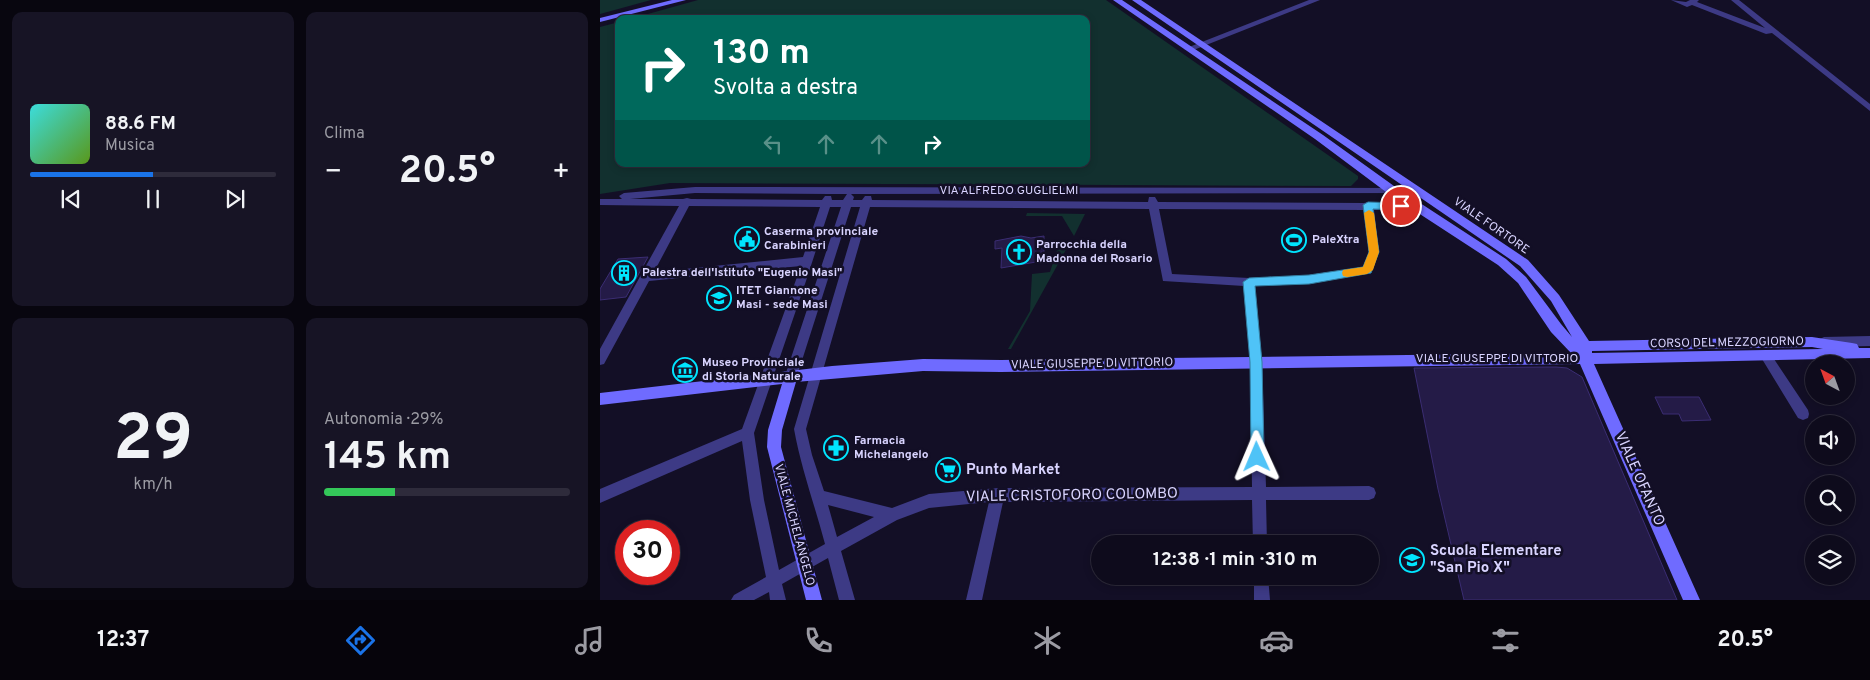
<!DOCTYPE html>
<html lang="it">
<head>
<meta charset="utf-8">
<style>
  :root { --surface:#0e0b1c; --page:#171425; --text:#f1f3f6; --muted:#9b9ba3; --line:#2e2b3b; --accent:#1a73e8 }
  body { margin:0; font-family:Overpass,sans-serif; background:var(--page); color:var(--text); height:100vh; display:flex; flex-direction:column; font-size:19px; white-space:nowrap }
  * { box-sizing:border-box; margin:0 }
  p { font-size:16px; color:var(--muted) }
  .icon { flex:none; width:28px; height:28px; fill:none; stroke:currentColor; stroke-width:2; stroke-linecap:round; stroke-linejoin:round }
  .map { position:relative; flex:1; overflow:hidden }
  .drawer { display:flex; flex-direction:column; gap:12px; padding:12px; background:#08060f; width:600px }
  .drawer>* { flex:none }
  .guide { position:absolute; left:15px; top:15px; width:475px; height:152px; border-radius:10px; box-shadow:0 2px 8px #0003,0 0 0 1px var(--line); background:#00695c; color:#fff; overflow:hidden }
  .needle { width:32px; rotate:319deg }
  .fabs { position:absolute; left:1205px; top:355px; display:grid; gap:10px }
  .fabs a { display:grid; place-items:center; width:50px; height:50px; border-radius:50%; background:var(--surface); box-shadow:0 2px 8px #0003,0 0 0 1px var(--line); font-size:25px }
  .speed { position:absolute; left:15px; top:520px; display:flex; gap:10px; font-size:25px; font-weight:700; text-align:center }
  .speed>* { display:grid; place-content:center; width:65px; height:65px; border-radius:50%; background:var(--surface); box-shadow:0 2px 8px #0003,0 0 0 1px var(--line); line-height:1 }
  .speed .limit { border:8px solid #d22; background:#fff; color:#111 }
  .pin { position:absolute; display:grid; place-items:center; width:42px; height:42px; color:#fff; margin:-21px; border:2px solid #fff; border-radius:50%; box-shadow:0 1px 5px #0007 }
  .me { position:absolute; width:55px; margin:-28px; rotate:359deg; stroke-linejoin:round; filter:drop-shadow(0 0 4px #0008) }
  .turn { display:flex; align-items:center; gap:18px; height:105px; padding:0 15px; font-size:22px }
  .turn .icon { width:65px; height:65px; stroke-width:2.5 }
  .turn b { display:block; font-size:35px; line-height:42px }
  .lanes { display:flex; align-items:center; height:48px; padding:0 15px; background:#0003; justify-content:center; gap:25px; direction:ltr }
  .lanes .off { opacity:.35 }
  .big { font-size:38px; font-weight:700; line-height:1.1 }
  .drawer .card { flex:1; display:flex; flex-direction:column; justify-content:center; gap:8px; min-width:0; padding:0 18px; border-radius:10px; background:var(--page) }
  .drawer .dial { align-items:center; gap:0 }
  .dial b { font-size:65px; line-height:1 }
  .song { display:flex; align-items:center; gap:15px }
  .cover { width:60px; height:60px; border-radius:8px; background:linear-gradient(135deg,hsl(180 70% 55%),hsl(90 70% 35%)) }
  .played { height:5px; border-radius:2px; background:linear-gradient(90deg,var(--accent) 50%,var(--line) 50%) }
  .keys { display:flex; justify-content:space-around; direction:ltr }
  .heat { display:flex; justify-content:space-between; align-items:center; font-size:28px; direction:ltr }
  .charge { height:8px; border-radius:4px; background:linear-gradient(90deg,#34c759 29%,var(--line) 0) }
  .drawer .tiles { flex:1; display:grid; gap:12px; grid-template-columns:repeat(2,1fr) }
  .trip { position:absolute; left:491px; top:535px; width:288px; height:50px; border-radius:25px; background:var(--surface); box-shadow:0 2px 8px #0003,0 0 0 1px var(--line); font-weight:700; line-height:50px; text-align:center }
  .dock { display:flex; height:80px; justify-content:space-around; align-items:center; background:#06040b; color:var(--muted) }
  .dock .icon { width:35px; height:35px }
  .dock .selected { color:var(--accent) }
  .dock b { font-size:22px; color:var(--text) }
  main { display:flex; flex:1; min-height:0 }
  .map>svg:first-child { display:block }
  .green { fill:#12302f }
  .building { fill:#241b47; stroke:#3b2d73 }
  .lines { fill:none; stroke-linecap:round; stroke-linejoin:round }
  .street { fill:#3d3a85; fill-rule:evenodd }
  .secondary { fill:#6f6bff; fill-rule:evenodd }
  .route { fill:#4fc3f7; stroke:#337fa1 }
  .slow { fill:#f59e0b }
  .labels { text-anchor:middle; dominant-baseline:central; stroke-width:5; stroke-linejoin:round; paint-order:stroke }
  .street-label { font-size:12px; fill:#d9d4ff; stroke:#130f26 }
  .poi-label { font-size:12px; font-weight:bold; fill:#d9d4ff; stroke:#130f26; text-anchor:start }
  .near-poi-label { font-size:15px; font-weight:bold; fill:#d9d4ff; stroke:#130f26; text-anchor:start }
  .near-street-label { font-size:15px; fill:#d9d4ff; stroke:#130f26 }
</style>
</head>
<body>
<main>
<section class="drawer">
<div class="tiles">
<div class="card">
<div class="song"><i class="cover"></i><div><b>88.6 FM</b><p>Musica</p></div></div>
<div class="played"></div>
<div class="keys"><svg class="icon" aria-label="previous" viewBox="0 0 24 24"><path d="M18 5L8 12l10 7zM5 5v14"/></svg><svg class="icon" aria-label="pause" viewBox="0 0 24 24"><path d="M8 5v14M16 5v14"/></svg><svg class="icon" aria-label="next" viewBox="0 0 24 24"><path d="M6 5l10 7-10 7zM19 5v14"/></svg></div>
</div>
<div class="card"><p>Clima</p>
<div class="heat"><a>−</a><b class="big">20.5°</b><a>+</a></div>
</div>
<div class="card dial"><b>29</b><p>km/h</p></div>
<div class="card"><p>Autonomia · 29%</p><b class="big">145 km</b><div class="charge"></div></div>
</div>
</section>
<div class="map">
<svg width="1270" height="600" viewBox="0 0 1270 600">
  <rect width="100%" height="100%" fill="#130f26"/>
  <path class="green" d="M0 0H51L0 14Z
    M98 0H506L758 176V179L751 186 70 183 0 194V27L19 22V164H486V19H30Z
    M427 213 485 214 474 236 462 216H426Z
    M468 246 411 349H408L430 311 432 274 450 272 458 247Z"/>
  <path class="building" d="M421 236 431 238 444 236V252H441V257L436 258V262L401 268 402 248 395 249V241Z
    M48 257 26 297 0 300V289L18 259Z
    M956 367 967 368 982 377 1077 600H864L838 489 814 368Z
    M1055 397H1099L1111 420 1082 421 1079 414H1063Z"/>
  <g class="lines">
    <path class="street" d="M709 0H720L591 51 584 49Z
      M1071 0 1086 2 1090 0H1099L1097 2 1165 28 1131 0H1139L1270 104V111L1172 33 1166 34 1092 5 1087 7Z
      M95 187 819 188 821 190 816 193 251 194 254 197 253 200H262L265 196H271L272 200 548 202 549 197H555L558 202 764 203 768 202 772 203 821 205 822 207 821 209 817 210H774L779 252 771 273 709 283 655 286 662 362 666 487 769 486 774 488 776 493 774 498 769 500H666L667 544H653L652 500 403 502 382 600H366L389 502 329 508 297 520 241 551 255 600H239L228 558 182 584 186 600H170L169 592 154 600H131L134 595 166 577 150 500 142 441 0 503V489L142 429 201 266 49 281 4 364 0 365V349L79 206 0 205V199H22L19 196 24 193ZM95 193 230 194H247L243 200H232L231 196H225L222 200 91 199 87 198 83 199H30ZM89 206 220 207 203 257 54 272ZM230 207H241L185 376 187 380 191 381 195 380 197 376 251 207H260L194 429C201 468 215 506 225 544L179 570 164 500 154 433 206 281ZM270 207 549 209 563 281 644 286 650 362 652 487 398 488 329 494 292 508 224 491 212 455 206 429ZM559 209 764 210 769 252 763 267 709 275 649 278 572 274ZM228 505 274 517 237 537Z
      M1270 336V346L1224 347 1220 345 1218 342 1220 339 1224 337Z
      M1166 351 1170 353 1208 410 1209 414 1208 418 1203 420 1198 418 1162 359 1160 356 1162 353Z
      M654 576H668L670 600H654Z"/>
    <path class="secondary" d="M72 0H86L0 22V18Z
      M513 0H522L723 135 794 186 906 259 926 277 961 324 972 337 951 301 920 266 532 0H541L928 260 959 295 989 341 1212 337 1252 343 1257 344 1259 348H1270V358L994 364 1100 600H1083L980 364 401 372 323 371 196 382 182 430 181 447 222 600H206L167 447 168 430 182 384 0 405V393L232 366 323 359 401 360 971 353 951 332 918 283 898 265 786 192 715 139ZM1212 347 1223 349 992 353V351Z"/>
  </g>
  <path class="route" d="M768 202 801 203 806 206 801 210 773 209 779 252 771 273 709 284 655 286 662 362 664 457 662 461 657 463 653 461 651 457 650 362 643 282 649 278 709 275 763 267 769 252 763 205Z"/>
  <path class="slow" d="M769 210 774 213 779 252 773 270 767 274 747 277 743 276 742 273 743 270 763 267 769 252 764 213Z"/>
  <defs>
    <symbol id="civic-ring" viewBox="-11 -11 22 22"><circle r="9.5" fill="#130f26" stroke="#00e5ff" stroke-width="1.5"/><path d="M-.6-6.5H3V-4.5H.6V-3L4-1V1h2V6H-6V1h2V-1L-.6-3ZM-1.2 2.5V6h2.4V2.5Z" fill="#00e5ff"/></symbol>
    <symbol id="stadium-ring" viewBox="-11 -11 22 22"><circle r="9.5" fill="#130f26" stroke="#00e5ff" stroke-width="1.5"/><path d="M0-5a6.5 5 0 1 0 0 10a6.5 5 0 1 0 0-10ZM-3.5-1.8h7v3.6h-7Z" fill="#00e5ff"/></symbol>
    <symbol id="church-ring" viewBox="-11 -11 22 22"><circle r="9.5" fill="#130f26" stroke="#00e5ff" stroke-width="1.5"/><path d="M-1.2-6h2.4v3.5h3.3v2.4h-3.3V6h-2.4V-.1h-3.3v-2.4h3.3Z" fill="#00e5ff"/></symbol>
    <symbol id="building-ring" viewBox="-11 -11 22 22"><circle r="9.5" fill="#130f26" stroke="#00e5ff" stroke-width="1.5"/><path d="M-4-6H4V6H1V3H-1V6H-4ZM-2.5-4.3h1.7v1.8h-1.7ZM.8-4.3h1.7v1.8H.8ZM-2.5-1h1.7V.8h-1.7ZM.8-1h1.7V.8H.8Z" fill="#00e5ff"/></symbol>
    <symbol id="university-ring" viewBox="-11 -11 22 22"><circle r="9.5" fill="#130f26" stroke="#00e5ff" stroke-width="1.5"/><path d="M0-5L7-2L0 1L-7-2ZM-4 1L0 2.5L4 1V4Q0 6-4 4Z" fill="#00e5ff"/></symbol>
    <symbol id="museum-ring" viewBox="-11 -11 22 22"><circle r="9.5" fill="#130f26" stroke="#00e5ff" stroke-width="1.5"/><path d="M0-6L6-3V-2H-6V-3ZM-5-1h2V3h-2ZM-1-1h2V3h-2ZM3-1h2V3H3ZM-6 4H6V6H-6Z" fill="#00e5ff"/></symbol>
    <symbol id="pharmacy-ring" viewBox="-11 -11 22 22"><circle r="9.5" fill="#130f26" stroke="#00e5ff" stroke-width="1.5"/><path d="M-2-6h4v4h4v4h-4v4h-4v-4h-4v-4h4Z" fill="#00e5ff"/></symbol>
    <symbol id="supermarket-ring" viewBox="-11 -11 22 22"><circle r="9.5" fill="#130f26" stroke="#00e5ff" stroke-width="1.5"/><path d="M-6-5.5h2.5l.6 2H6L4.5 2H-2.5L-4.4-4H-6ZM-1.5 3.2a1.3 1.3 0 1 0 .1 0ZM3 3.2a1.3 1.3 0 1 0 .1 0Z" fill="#00e5ff"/></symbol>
    <symbol id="school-ring" viewBox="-11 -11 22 22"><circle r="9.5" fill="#130f26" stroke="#00e5ff" stroke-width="1.5"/><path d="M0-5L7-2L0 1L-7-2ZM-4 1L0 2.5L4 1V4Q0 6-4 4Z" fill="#00e5ff"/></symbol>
  </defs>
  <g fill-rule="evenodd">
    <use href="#civic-ring" x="133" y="225" width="28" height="28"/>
    <use href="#stadium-ring" x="680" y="226" width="28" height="28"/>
    <use href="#church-ring" x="405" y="238" width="28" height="28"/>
    <use href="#building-ring" x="10" y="259" width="28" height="28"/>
    <use href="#university-ring" x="105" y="284" width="28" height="28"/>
    <use href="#museum-ring" x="71" y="356" width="28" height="28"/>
    <use href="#pharmacy-ring" x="222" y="434" width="28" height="28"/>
    <use href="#supermarket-ring" x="334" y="456" width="28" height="28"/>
    <use href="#school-ring" x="798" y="546" width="28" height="28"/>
  </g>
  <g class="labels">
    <g class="street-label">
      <text x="409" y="191">VIA ALFREDO GUGLIELMI</text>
      <text transform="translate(891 226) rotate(35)">VIALE FORTORE</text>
      <text transform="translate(1127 343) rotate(-1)">CORSO DEL MEZZOGIORNO</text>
      <text x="897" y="359">VIALE GIUSEPPE DI VITTORIO</text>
      <text transform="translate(492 364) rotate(-1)">VIALE GIUSEPPE DI VITTORIO</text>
      <text transform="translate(194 525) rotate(75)">VIALE MICHELANGELO</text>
    </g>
    <g class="poi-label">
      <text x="164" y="232">Caserma provinciale<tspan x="164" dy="14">Carabinieri</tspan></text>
      <text x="712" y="240">PaleXtra</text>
      <text x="436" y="245">Parrocchia della<tspan x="436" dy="14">Madonna del Rosario</tspan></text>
      <text x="42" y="273">Palestra dell'Istituto "Eugenio Masi"</text>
      <text x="136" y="291">ITET Giannone<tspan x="136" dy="14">Masi - sede Masi</tspan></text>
      <text x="102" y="363">Museo Provinciale<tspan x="102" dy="14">di Storia Naturale</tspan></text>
      <text x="254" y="441">Farmacia<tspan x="254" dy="14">Michelangelo</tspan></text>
    </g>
    <g class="near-poi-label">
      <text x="366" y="470">Punto Market</text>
      <text x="830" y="551">Scuola Elementare<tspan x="830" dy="17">"San Pio X"</tspan></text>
    </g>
    <g class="near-street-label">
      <text transform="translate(1039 479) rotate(66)">VIALE OFANTO</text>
      <text transform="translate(472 496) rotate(-1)">VIALE CRISTOFORO COLOMBO</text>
    </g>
  </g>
</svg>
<div class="fabs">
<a><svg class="needle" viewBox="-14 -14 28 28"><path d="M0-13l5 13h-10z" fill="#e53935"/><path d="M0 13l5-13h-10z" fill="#9b9ba3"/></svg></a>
<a><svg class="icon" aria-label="sound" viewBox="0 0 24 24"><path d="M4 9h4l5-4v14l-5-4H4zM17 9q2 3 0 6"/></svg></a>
<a><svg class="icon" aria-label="search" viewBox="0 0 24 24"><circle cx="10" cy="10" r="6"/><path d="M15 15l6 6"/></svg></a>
<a><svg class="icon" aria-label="layers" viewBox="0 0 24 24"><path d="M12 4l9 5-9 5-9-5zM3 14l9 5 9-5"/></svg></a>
</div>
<div class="speed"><div class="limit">30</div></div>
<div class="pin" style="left:801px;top:206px;background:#d93025"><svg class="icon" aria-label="arrive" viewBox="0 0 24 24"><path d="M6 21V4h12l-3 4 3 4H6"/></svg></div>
<svg class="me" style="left:657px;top:457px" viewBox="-20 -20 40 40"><path d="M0-17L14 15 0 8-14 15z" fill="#4fc3f7" stroke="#fff" stroke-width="4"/></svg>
<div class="trip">12:38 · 1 min · 310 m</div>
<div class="guide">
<div class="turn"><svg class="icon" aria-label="right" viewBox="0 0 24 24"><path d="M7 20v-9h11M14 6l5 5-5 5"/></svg><div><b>130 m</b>Svolta a destra</div></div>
<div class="lanes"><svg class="icon off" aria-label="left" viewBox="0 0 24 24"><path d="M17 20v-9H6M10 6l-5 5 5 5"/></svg><svg class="icon off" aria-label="ahead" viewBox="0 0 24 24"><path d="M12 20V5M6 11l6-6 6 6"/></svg><svg class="icon off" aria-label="ahead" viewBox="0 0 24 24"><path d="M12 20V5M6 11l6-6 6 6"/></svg><svg class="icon" aria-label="right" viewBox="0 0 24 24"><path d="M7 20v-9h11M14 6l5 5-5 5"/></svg></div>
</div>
</div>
</main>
<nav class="dock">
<b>12:37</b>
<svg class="icon selected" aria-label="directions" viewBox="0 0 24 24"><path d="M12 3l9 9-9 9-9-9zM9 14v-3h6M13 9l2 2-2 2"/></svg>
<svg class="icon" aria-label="music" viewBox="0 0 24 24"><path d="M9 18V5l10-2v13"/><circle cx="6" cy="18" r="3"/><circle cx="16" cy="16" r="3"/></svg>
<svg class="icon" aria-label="phone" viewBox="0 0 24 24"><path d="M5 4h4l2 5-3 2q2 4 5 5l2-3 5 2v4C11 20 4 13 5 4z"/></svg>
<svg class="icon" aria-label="climate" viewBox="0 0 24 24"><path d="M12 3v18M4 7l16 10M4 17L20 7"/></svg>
<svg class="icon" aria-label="car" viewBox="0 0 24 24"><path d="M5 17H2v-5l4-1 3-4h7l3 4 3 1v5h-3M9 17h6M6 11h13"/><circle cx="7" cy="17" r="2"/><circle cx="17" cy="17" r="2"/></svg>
<svg class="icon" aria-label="filters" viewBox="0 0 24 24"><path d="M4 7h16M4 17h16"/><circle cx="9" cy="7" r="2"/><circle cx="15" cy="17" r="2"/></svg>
<b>20.5°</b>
</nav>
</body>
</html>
